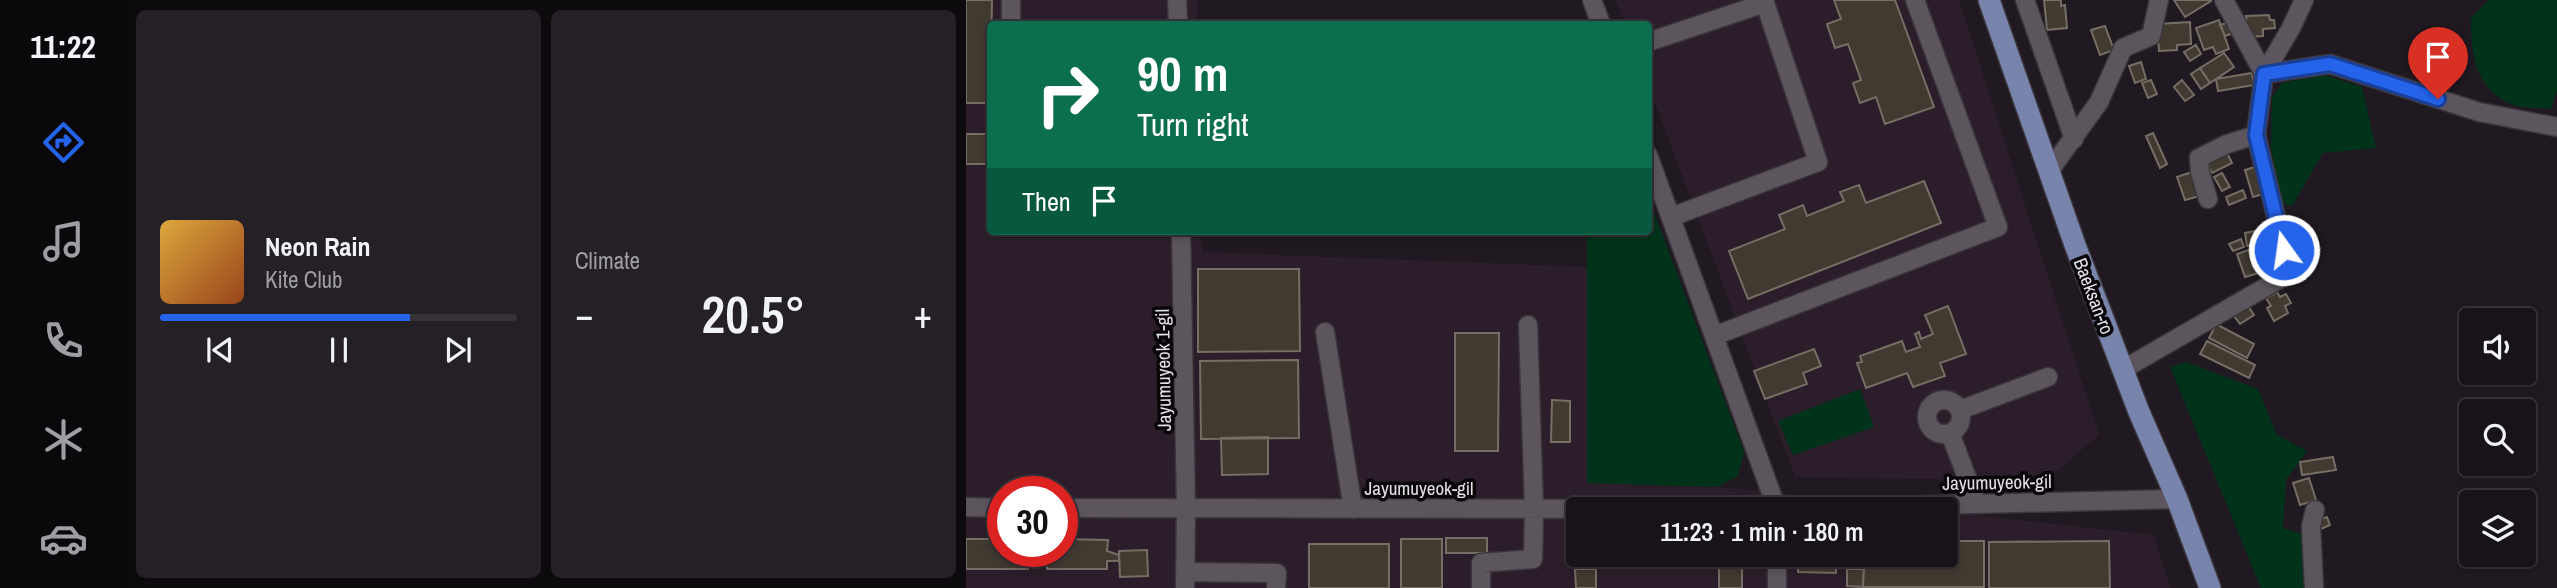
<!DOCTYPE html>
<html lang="en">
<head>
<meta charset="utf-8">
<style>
  :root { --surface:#181319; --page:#252026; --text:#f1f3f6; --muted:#9f9ea2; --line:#363238; --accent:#2563eb }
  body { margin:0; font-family:"Archivo Narrow",sans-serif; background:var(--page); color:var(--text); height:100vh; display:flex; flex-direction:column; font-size:26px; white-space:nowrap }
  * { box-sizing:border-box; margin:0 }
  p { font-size:23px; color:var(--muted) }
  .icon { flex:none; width:38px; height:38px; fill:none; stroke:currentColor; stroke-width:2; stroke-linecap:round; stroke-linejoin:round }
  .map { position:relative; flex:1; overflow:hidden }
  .panel { display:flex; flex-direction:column; gap:10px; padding:10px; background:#0d0a0e; width:840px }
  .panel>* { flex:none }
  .hud { position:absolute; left:21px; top:21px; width:665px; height:214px; border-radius:7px; box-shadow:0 4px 10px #0003,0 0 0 2px var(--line); background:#0b6e4f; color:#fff; overflow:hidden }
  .controls { position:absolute; left:1493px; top:308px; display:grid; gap:14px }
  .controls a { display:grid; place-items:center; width:77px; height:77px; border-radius:7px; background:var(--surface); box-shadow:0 4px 10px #0003,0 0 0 2px var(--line); font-size:35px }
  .speed { position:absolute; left:21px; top:476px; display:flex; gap:14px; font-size:35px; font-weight:700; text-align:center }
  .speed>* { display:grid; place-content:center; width:91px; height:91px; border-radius:50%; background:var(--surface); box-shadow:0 4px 10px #0003,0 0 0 2px var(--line); line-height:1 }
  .speed .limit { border:10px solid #d22; background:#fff; color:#111 }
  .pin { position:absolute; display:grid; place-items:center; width:60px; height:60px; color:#fff; margin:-72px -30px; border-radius:50% 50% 50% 0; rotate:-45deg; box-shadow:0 0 7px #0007 }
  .pin .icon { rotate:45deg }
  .me { position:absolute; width:77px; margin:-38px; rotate:346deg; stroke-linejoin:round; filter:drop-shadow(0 0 5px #0008) }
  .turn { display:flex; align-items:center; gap:24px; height:147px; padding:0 35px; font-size:32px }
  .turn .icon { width:91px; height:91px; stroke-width:2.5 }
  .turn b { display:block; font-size:49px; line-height:60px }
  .then { display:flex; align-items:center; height:66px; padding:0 35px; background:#0003; gap:14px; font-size:26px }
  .big { font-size:52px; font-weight:600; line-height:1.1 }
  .panel .card { flex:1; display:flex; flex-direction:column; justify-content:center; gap:10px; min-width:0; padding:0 24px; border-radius:10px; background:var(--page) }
  .song { display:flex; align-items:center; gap:21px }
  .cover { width:84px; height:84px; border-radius:10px; background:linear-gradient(135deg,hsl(40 70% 55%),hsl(20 70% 35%)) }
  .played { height:7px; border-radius:4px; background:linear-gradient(90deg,var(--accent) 70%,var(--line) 70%) }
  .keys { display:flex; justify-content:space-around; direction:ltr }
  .heat { display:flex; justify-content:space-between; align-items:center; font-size:38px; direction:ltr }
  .panel .tiles { flex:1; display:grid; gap:10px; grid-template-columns:repeat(2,1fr) }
  .trip { position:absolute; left:600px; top:497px; width:392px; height:70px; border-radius:7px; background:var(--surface); box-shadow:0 4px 10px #0003,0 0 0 2px var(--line); font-weight:600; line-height:70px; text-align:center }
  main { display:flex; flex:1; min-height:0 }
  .tabs { display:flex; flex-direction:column; width:126px; justify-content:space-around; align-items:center; background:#0a080a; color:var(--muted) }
  .tabs .icon { width:49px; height:49px }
  .tabs .active { color:var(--accent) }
  .tabs b { font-size:32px; color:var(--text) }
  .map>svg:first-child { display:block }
  .industrial { fill:#2b1e2a; fill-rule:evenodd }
  .green { fill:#00331a }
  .building { fill:#403a31; stroke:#756e64; stroke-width:2 }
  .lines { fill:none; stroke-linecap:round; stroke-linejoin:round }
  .minor-casing { stroke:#3a353b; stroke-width:21 }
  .major-casing { stroke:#3a353b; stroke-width:24 }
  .minor { stroke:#5d555e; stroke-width:18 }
  .major { stroke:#7884ac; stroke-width:21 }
  .route-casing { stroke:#184099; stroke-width:18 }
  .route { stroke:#2563eb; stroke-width:12 }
  .labels { text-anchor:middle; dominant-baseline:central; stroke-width:7; stroke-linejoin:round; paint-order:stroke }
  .street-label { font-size:19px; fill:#e4e0e5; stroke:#080609 }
</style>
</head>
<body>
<main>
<nav class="tabs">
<b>11:22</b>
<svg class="icon active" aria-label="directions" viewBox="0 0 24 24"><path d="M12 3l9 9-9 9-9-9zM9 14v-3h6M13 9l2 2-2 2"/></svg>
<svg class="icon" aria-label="music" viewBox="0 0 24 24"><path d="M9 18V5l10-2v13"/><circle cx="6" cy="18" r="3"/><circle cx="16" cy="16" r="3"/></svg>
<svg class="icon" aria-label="phone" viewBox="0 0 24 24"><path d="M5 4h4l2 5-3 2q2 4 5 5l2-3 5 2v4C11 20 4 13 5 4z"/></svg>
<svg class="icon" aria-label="climate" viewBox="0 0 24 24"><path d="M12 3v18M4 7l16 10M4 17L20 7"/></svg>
<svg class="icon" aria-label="car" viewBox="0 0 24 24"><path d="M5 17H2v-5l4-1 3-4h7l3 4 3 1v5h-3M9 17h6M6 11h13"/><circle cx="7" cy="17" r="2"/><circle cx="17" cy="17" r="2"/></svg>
</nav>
<section class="panel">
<div class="tiles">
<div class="card">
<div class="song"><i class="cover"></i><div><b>Neon Rain</b><p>Kite Club</p></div></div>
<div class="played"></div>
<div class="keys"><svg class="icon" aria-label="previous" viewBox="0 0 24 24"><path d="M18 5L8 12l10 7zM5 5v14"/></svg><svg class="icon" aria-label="pause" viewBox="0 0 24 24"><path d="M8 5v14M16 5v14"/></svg><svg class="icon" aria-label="next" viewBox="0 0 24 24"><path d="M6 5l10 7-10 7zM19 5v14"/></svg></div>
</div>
<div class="card"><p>Climate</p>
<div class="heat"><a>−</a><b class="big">20.5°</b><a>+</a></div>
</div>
</div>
</section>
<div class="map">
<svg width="1591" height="588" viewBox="0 0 1591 588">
  <rect width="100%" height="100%" fill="#201921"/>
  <path class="industrial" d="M0 0H232V24H24V231H235L236 252 621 267 622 483 765 488 957 509H612V555H980V512L1188 535 1204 588H0ZM37 492H96V551H37Z
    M650 0H993L1133 435 1079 481 829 477 683 87 682 24H659Z"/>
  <path class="green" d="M1523 0H1591V90L1585 109C1572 108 1553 108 1542 103 1508 85 1505 52 1505 18Z
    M1358 75 1396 87 1410 148 1357 153 1326 206 1316 203 1305 148 1306 97 1316 83Z
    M683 199 778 452 772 476 751 487 621 483V231H682Z
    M1220 362 1292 389 1311 435 1341 451 1320 480 1317 528 1336 534 1339 588H1295L1204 367Z
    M894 389 908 427 827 455 812 421Z"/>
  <path class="building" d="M0 0H26L24 103H0Z
    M868 0H929L968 107 919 124 910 97 894 103 887 83 895 80 882 44 869 48 861 24 875 19Z
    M1078 0H1095V6L1099 5 1101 28 1081 30Z
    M1208 0H1244L1245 1 1219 17Z
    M1303 15 1304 20H1308L1309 28 1297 29V36L1281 37 1280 16Z
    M1253 20 1263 49 1250 54 1247 47 1238 50 1230 28Z
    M1224 22 1225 44 1211 45V50L1193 51 1191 24Z
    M1263 22 1268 33 1259 36 1254 25Z
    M1139 26 1148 50 1134 55 1125 30Z
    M1230 45 1235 54 1224 61 1218 52Z
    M1258 53 1268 67 1244 83 1234 68Z
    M1175 62 1180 79 1169 83 1163 66Z
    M1234 68 1244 83 1235 89 1225 74Z
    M1286 73 1288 85 1252 91 1250 79Z
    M1185 80 1191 94 1182 98 1176 83Z
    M1216 80 1228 95 1219 101 1208 87Z
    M1187 133 1201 164 1194 168 1180 136Z
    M0 134H24V164H0Z
    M1260 151 1266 163 1246 173 1239 160Z
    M1289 167 1297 194 1287 197 1279 170Z
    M1229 171 1237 195 1219 200 1211 177Z
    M1256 173 1264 187 1256 191 1248 177Z
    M958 181 975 223 782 299 763 251 819 229 813 215 837 205 841 216 878 201 874 192 893 185 900 203Z
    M1277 190 1280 198 1263 205 1260 197Z
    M1302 228 1304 241 1281 246 1279 233Z
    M1275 239 1278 247 1267 251 1263 244Z
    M1288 248 1296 272 1279 277 1271 254Z
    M232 269H333L334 351 232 352Z
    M1311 292 1314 297 1320 294 1325 303 1319 306 1322 313 1308 321 1301 308 1305 306 1300 298Z
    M982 306 1000 354 974 363 979 376 947 387 941 373 900 388 891 363 896 362 894 356 936 341 940 352 954 347 949 334 953 332 955 339 967 334 959 315Z
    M1282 306 1288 315 1274 324 1268 316Z
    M1250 324 1288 344 1281 358 1243 338Z
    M489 333H533L532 451H489Z
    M1241 341 1289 365 1283 378 1234 354Z
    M848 349 855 366 837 373 841 384 799 399 788 371Z
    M332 360 333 438 235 439 234 361Z
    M586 400 604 401V442H585Z
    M302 437V474L256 475 255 438Z
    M1367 457 1370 470 1336 475 1334 462Z
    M1343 478 1350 500 1334 505 1327 483Z
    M1361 517 1364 525 1355 529 1351 521Z
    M480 538H521V553H480Z
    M0 539H37V551H62V569H0Z
    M96 539 142 540 141 551 153 555V561H141V569H81V551H96Z
    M435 539H476V588H435Z
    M980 541H1018V587H897L898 555H980Z
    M1143 541 1144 588H1023V542Z
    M343 544H423V588H343Z
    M181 550 182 576 154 577 153 551Z
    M832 555H870V573L832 572Z
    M753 561H776V588H753Z
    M609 569H630V588H610Z
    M881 569H898L897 587 881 586Z"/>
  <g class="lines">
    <defs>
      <path id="minor" d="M211 0 212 24
        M626 0 635 24
        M1059 0 1108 139
        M1258 0 1298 74 1364 64 1513 112 1591 127
        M45 24V0
        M682 42 799 3 852 162 705 217
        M682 155 811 509
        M1084 170 1133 102 1157 48 1185 36 1193 0
        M1242 199 1234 172 1233 158 1261 144 1290 135
        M215 231 220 509 219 588
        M359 332 387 509
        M748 336 1032 227 949 0
        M1156 370 1324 273 1290 135 1298 74 1325 28 1338 0
        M961 417a17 17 0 1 1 34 0a17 17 0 1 1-34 0Z
        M994 410 1082 377
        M984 433 1011 504
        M0 507 37 508
        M96 508 811 509 1211 499
        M219 572 311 573 310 588
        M515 588V563L567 559 568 509 562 325
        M811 588V555
        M1348 588 1345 526 1349 510"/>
      <path id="major" d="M1023 0 1109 245 1173 412 1211 499 1244 588"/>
    </defs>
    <use href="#minor" class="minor-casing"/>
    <use href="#major" class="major-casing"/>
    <use href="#minor" class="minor"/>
    <use href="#major" class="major"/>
  </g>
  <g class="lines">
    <defs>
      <path id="route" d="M1318 250 1290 135 1298 74 1364 64 1472 99"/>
    </defs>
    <use href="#route" class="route-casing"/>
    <use href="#route" class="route"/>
  </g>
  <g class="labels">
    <g class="street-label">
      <text transform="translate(1128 296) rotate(69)">Baeksan-ro</text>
      <text transform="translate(197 370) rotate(-91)">Jayumuyeok 1-gil</text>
      <text transform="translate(1031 482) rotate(-1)">Jayumuyeok-gil</text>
      <text x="453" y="488">Jayumuyeok-gil</text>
    </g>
  </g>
</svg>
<div class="controls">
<a><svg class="icon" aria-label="sound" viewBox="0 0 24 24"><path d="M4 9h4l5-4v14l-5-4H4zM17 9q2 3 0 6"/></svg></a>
<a><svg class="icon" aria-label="search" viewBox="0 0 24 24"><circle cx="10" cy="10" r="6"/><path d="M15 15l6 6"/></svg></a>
<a><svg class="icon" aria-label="layers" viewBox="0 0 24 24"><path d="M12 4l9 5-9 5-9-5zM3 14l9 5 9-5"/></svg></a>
</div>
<div class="speed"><div class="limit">30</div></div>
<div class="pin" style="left:1472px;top:99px;background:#d93025"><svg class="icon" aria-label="arrive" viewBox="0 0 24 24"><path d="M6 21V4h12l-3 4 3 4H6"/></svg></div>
<svg class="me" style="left:1318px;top:250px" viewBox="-20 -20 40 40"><circle r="17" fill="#2563eb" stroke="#fff" stroke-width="3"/><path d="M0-11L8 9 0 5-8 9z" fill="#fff"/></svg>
<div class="trip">11:23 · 1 min · 180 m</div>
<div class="hud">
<div class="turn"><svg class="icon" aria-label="right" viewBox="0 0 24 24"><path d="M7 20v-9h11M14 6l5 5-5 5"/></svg><div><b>90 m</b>Turn right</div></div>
<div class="then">Then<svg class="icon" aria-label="arrive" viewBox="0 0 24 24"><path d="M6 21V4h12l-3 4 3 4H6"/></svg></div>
</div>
</div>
</main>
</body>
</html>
